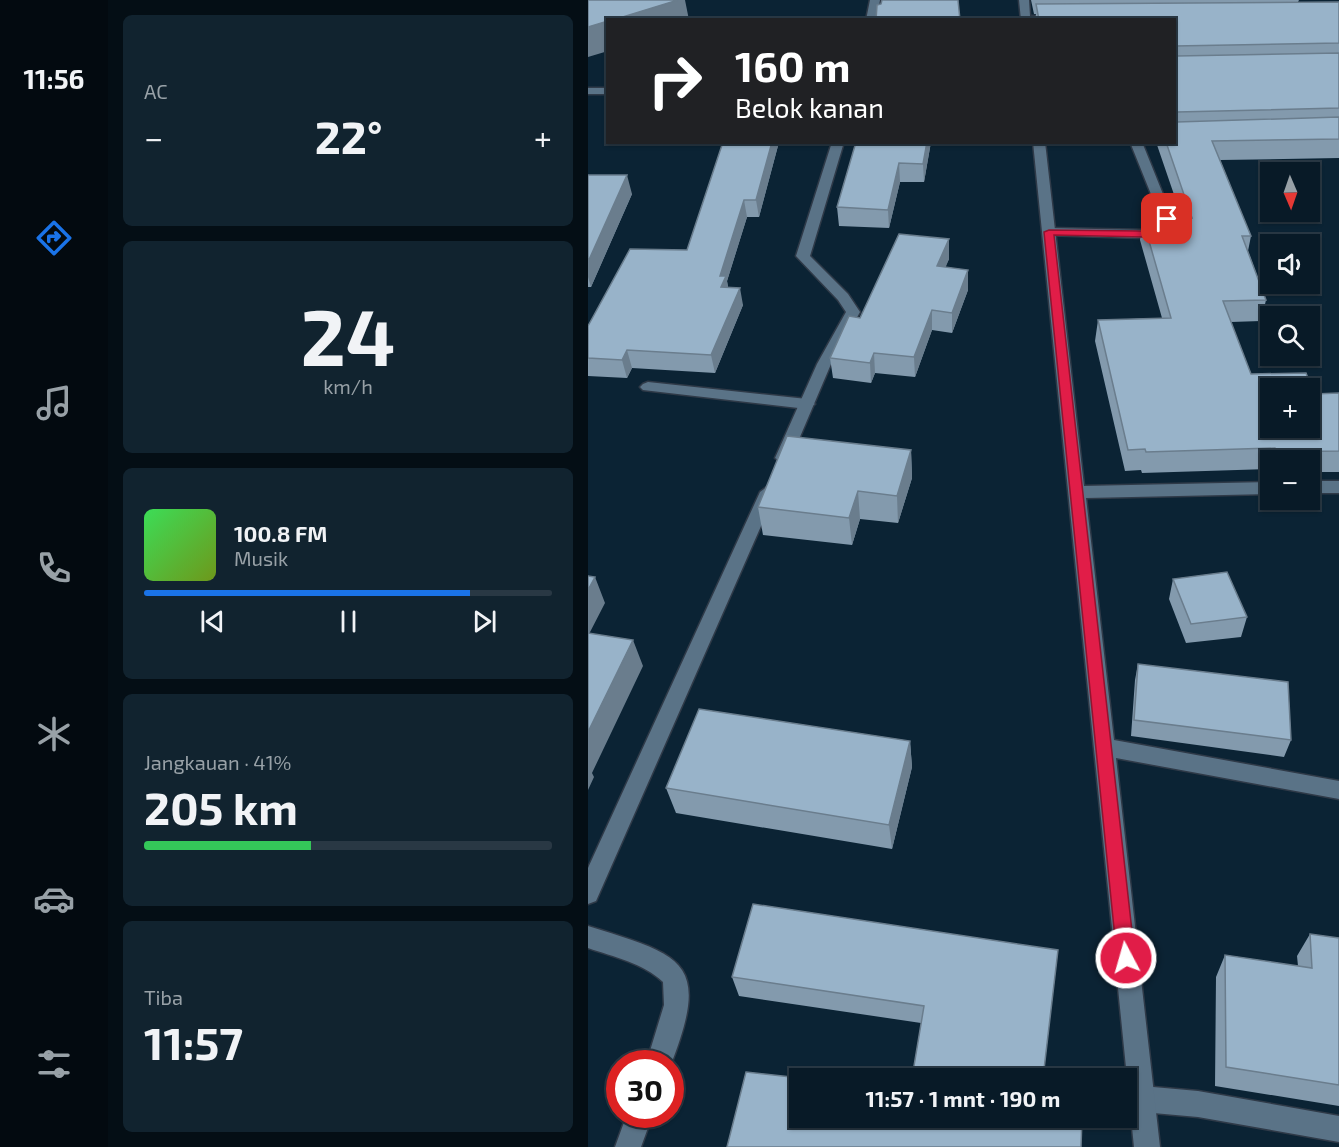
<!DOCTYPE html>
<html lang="id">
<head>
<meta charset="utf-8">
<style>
  :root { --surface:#081a27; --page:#11232f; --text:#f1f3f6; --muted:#98a1a7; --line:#293844; --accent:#1a73e8 }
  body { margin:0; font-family:"Exo 2",sans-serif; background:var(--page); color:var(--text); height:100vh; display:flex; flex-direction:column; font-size:22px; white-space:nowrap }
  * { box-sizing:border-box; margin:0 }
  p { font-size:20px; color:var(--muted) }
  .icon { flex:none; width:33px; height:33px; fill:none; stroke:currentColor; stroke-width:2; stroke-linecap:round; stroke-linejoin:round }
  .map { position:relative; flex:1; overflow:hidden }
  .drawer { display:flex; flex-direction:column; gap:15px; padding:15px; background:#040e15; width:480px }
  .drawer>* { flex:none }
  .top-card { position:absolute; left:18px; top:18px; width:570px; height:126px; border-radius:0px; box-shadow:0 2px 4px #0004,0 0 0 2px var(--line); background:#202124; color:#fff; overflow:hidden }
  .needle { width:39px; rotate:178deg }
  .fabs { position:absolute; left:672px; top:162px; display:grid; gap:12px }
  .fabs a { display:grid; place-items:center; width:60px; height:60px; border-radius:0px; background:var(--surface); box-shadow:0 2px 4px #0004,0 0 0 2px var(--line); font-size:30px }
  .speed { position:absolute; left:18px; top:1050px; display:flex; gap:12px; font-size:30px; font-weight:700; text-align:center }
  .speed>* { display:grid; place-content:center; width:78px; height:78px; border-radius:50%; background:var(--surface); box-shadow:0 2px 4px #0004,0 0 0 2px var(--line); line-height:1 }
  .speed .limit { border:9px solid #d22; background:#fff; color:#111 }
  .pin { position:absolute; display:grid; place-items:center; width:51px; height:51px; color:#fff; margin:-26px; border-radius:12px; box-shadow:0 3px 9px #0006 }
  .me { position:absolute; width:66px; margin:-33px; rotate:354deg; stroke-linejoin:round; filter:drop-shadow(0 0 4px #0008) }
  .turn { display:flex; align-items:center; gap:21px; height:126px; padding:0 30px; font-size:27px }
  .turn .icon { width:78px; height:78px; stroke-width:2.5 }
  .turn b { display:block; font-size:42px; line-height:51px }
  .big { font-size:45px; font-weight:700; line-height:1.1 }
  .drawer .card { flex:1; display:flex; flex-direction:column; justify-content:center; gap:9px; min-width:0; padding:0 21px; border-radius:9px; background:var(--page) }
  .drawer .dial { align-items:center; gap:0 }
  .dial b { font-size:78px; line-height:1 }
  .song { display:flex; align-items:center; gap:18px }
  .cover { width:72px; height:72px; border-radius:9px; background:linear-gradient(135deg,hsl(130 70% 55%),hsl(80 70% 35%)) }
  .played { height:6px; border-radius:3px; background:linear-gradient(90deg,var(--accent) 80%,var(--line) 80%) }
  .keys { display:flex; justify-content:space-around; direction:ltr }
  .heat { display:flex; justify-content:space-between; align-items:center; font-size:33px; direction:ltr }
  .charge { height:9px; border-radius:4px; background:linear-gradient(90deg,#34c759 41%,var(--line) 0) }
  .trip { position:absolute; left:201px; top:1068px; width:348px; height:60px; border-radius:0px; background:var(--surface); box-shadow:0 2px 4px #0004,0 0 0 2px var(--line); font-weight:700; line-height:60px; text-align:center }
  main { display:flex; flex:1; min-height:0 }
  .dock { display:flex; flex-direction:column; width:108px; justify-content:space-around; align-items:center; background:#030a10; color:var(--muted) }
  .dock .icon { width:42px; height:42px }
  .dock .current { color:var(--accent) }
  .dock b { font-size:27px; color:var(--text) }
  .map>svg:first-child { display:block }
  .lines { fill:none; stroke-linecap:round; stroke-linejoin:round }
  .lane-casing { stroke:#2f3a48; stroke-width:3 }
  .street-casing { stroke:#2f3a48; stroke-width:3 }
  .lane { fill:#5a7387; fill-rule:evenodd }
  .street { fill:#5a7387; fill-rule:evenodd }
  .wall { fill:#839aad }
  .shaded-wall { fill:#6a7d8d }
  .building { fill:#98b3c9; stroke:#6a7d8d; stroke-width:1.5; fill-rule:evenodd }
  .route { fill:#e11d48; stroke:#92132f; stroke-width:1.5 }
</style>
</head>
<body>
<main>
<nav class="dock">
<b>11:56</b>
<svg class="icon current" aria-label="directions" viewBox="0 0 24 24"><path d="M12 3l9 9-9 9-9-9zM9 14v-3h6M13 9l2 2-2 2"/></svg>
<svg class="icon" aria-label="music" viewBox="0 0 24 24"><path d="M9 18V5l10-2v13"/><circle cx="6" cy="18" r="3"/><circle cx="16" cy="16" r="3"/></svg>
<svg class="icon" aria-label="phone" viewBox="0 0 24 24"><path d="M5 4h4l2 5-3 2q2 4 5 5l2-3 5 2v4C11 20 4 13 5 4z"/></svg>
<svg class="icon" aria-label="climate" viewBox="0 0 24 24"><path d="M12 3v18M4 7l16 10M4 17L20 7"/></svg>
<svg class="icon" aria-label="car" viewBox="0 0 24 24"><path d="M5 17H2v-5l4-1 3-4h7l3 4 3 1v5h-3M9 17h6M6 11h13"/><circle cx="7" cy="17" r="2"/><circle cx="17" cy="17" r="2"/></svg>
<svg class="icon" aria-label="filters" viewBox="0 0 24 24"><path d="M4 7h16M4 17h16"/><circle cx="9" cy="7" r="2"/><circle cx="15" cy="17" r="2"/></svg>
</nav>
<section class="drawer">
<div class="card"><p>AC</p>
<div class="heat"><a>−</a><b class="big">22°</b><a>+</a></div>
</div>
<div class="card dial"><b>24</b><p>km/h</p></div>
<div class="card">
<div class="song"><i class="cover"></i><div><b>100.8 FM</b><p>Musik</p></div></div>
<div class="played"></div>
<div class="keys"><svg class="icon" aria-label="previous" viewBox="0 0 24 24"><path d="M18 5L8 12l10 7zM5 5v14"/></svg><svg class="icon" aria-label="pause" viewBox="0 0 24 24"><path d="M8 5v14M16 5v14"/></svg><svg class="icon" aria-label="next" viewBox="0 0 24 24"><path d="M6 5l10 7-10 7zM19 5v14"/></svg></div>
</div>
<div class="card"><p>Jangkauan · 41%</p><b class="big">205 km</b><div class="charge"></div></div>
<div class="card"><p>Tiba</p><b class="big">11:57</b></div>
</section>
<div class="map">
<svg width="751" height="1147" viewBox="0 0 751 1147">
  <rect width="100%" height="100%" fill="#0b2334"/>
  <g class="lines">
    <defs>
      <path id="lane" d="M0 88H20V94H0Z
        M542 142H554L585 219 580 231 555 238 456 235V229L461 228 554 230 570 226 573 219Z
        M60 382 219 399 227 404 219 409 55 390 52 387 55 384Z
        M554 1086 610 1091 751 1116V1142L610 1117 554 1112 545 1108 541 1099 545 1090Z"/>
      <path id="street" d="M282 0H292L288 20H278Z
        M431 0H441L442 16H470L475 19 433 20Z
        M244 142H256L222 256 260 294 272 312 243 364 203 458 195 463 187 458 229 364 258 312 250 300 208 256Z
        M445 142H457L496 486 682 482V494L498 498 526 740 751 781V799L528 758 572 1147H546Z
        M722 481H751V493H722Z
        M180 486 188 492 8 901 0 904V868L172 492Z
        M0 926C95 956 124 960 82 1067V1064H58L76 1005 75 982C55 963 26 957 0 948Z
        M39 1114H65L53 1147H27Z"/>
    </defs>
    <use href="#lane" class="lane-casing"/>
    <use href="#street" class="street-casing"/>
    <use href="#lane" class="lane"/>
    <use href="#street" class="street"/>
  </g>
  <path class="wall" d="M443 0H711L710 2H751V158L632 160 663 236 660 251 678 300 673 321 643 322 663 374 726 394 751 393V472H722V460H682V472L681 469 554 473 553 470 537 471 507 341 510 320 574 318 552 240 555 220 594 218 568 142H586V20H447L448 14H446Z
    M191 142 171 217H159L139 281 140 287 155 305 127 373 44 368 39 378 0 376V326L99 250Z
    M268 142H343L336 182H312L301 228 251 226 249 207Z
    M0 175 44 194 3 287H0Z
    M361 239V259L357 267 380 270V290L364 333 344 330 327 377 287 373 283 383 245 378 242 358Z
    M323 450 324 478 310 523 272 519 264 545 175 535 170 507Z
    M585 579 659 617 653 637 598 643 581 599Z
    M550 664 703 740 696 757 543 736 547 680Z
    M322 741 324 767 304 849 88 813 78 788Z
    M722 934 751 938V1106L627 1086 628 977 637 955 710 966 709 956Z
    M470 950 333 1023 151 996 144 977Z"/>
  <path class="shaded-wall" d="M90 0H97L101 20H25Z
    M20 21V51L0 57V27Z
    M184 142H191L171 217 168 200Z
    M339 142H343L336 182 335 164Z
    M311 163 312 182 301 228 300 210Z
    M39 175 44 194 3 287 0 277V262Z
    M156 200 159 217 139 281 141 293 133 287 132 276Z
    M361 239V259L350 286 349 266Z
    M380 270V290L364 333V313Z
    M152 288 155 305 127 373 123 355Z
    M344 310V330L327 377 326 357Z
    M39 350 44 368 39 378 34 360Z
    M286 353 287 373 283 383 282 363Z
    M323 450 324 478 310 523 309 496Z
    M270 491 272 519 264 545 261 518Z
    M7 577 17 603 0 636V590Z
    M45 640 55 666 4 773 6 777 0 790V732Z
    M322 741 324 767 304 849 301 825Z"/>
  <path class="building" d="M0 0H90L25 20H20V21L0 27Z
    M294 0H370L372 20H288L289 5 293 4Z
    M751 2V43L587 46 589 56 751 53V108L589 112 587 114 589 122 751 117V139L624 141 663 236H654L678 300 635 301 663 374 718 373 726 394 751 393V451L689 452 687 448 558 452 557 449 540 450 510 320 583 318 555 220 604 218 578 142H586V20H451L448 4ZM682 388H722V428H682Z
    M135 142H184L168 200H156L132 276H138L133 287 152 288 123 355 39 350 34 360 0 358V326L42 249 99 250Z
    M268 142H339L335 164 311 163 300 210 249 207Z
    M0 175H39L0 262Z
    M311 234 361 239 349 266 380 270 364 313 344 310 326 357 286 353 282 363 242 358 261 316 272 318Z
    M199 436 323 450 309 496 270 491 261 518 170 507Z
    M639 572 659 617 603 624 585 579Z
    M0 576 7 577 0 590Z
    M0 633 45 640 0 732Z
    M550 664 700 682 703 740 546 720Z
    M111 709 322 741 301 825 78 788Z
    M165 904 470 950 455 1078H324L336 1006 144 977Z
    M722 934 751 938V1085L638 1067 637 955 724 968Z
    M158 1072 212 1078V1118H494L493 1147H139Z"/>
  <path class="route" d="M579 216 583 219 578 230 555 237 466 235 547 958 545 964 538 967 532 964 529 958 456 232 461 230 554 231 571 226 575 217Z"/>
</svg>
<div class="fabs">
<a><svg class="needle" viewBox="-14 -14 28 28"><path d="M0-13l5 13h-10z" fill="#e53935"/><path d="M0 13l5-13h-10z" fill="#98a1a7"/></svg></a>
<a><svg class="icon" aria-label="sound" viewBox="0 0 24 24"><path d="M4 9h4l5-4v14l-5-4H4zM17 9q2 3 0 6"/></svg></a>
<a><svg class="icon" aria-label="search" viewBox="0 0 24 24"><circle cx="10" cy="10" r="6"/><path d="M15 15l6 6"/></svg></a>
<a>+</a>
<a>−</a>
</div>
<div class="speed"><div class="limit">30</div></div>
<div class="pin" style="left:579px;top:219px;background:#d93025"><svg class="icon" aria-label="arrive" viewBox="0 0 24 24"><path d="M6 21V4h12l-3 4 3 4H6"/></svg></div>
<svg class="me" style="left:538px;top:958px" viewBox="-20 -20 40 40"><circle r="17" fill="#e11d48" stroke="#fff" stroke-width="3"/><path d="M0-11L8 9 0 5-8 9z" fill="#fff"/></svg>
<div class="trip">11:57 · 1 mnt · 190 m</div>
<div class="top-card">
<div class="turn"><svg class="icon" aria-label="right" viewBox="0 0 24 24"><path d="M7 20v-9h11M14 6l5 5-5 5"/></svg><div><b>160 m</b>Belok kanan</div></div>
</div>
</div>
</main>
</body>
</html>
